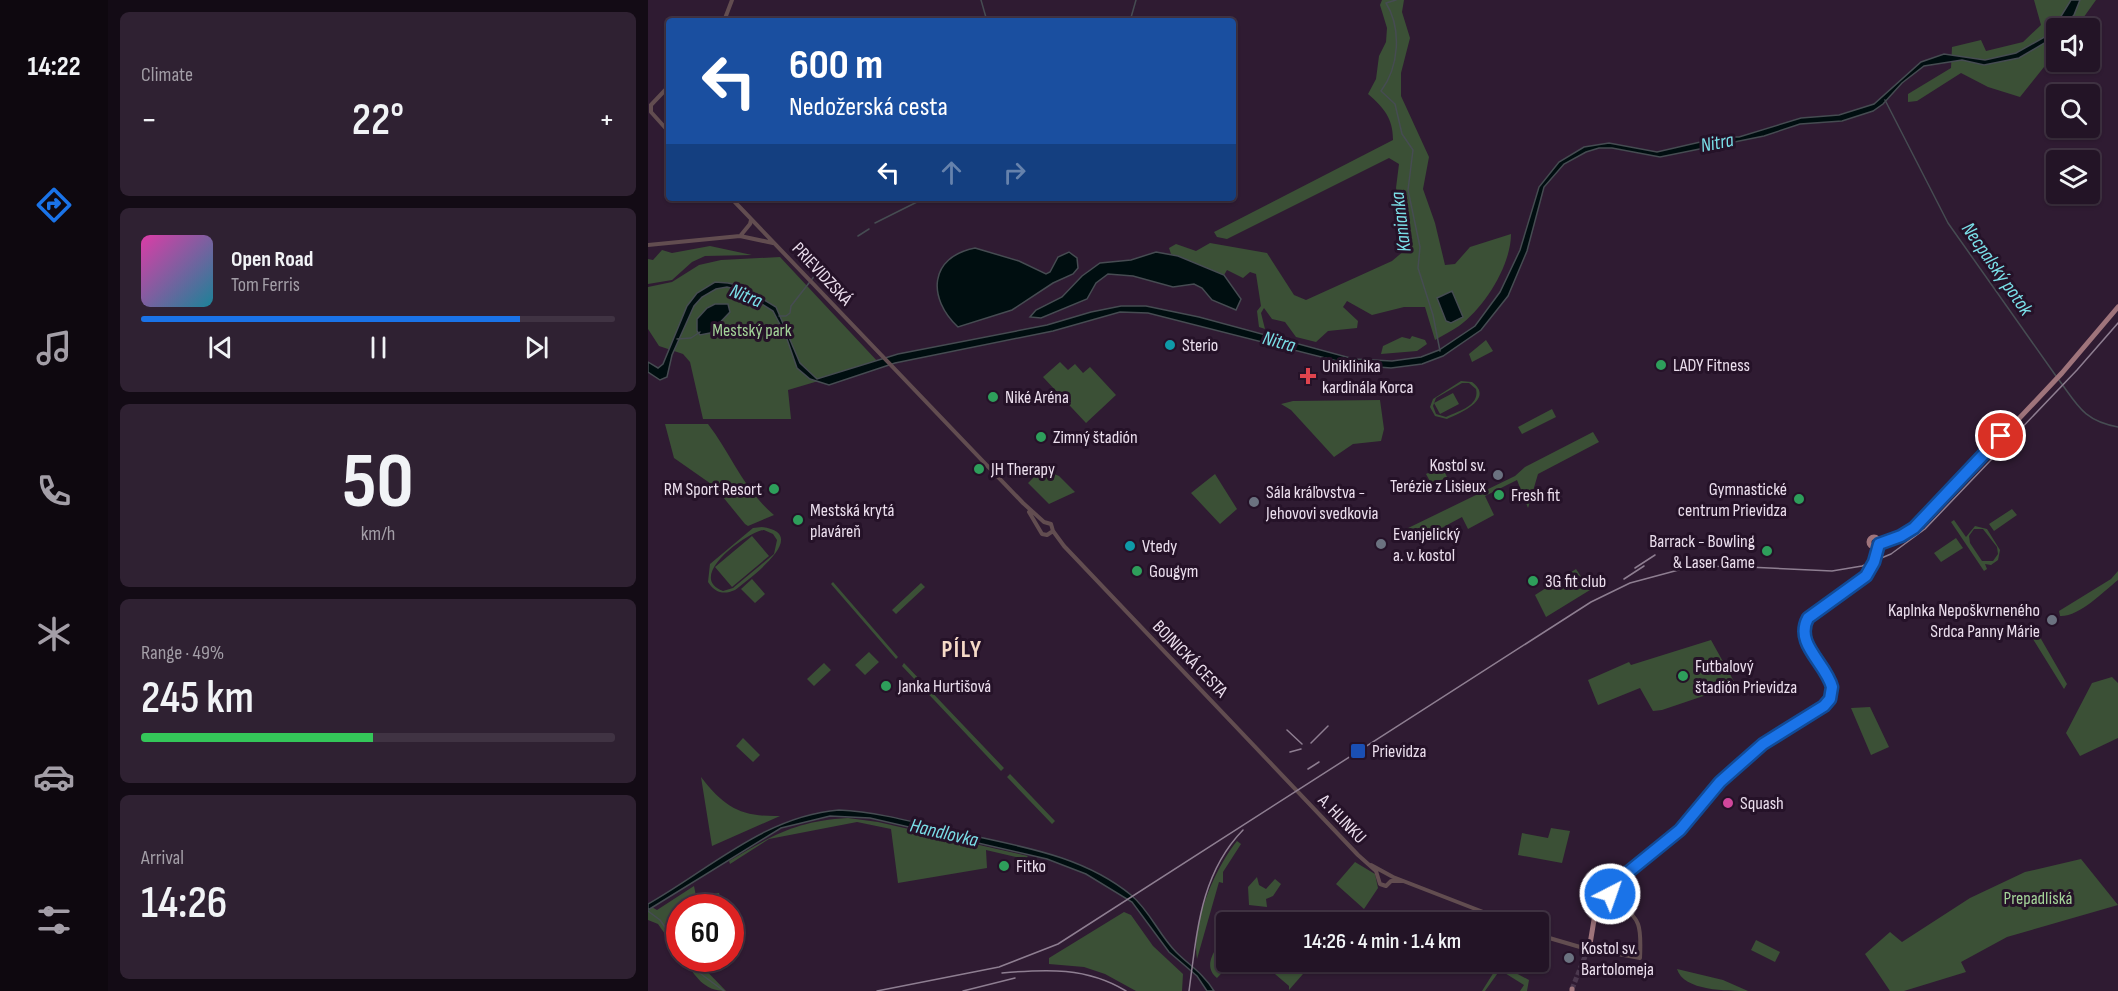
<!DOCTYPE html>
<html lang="en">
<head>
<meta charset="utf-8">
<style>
  :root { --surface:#231426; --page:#2f2132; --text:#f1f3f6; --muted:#a39ea7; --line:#403343; --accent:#1a73e8 }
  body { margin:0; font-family:"Sofia Sans Condensed",sans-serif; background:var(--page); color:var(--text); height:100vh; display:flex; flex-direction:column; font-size:22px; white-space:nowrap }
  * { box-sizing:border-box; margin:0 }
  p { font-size:20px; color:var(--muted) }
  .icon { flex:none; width:33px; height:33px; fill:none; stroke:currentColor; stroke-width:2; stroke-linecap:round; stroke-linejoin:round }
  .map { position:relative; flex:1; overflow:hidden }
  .panel { display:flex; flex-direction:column; gap:12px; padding:12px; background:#130b15; width:540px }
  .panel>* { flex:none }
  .guide { position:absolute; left:18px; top:18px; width:570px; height:183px; border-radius:6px; box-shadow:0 2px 4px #0004,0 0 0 2px var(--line); background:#1a4fa0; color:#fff; overflow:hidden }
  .buttons { position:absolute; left:1398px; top:18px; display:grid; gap:12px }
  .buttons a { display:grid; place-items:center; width:54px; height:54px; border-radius:6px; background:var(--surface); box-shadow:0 2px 4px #0004,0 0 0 2px var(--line); font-size:30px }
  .speed { position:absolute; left:18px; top:894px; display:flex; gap:12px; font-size:30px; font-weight:700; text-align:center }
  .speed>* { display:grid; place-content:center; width:78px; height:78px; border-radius:50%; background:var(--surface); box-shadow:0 2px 4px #0004,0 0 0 2px var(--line); line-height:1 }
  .speed .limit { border:9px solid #d22; background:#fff; color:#111 }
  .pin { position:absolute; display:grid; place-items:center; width:51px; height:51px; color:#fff; margin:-26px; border:3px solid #fff; border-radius:50%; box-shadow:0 2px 6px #0007 }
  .me { position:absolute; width:66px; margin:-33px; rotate:41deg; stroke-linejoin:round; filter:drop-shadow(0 0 4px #0008) }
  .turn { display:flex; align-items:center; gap:21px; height:126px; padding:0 24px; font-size:27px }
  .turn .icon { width:78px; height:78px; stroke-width:2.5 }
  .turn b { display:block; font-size:42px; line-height:51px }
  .lanes { display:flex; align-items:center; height:57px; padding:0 24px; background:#0003; justify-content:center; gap:30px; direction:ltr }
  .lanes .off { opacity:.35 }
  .big { font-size:45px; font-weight:600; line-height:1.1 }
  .panel .widget { flex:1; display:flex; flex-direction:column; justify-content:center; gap:9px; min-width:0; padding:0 21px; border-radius:9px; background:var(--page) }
  .panel .dial { align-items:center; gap:0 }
  .dial b { font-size:78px; line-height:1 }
  .song { display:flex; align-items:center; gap:18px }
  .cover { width:72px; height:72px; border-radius:9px; background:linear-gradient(135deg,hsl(320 70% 55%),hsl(190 70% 35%)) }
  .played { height:6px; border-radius:3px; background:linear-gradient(90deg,var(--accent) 80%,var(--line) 80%) }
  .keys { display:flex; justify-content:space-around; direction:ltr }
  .heat { display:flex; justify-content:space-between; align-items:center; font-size:33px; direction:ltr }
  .charge { height:9px; border-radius:4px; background:linear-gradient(90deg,#34c759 49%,var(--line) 0) }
  .trip { position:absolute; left:568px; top:912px; width:333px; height:60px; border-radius:6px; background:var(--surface); box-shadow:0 2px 4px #0004,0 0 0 2px var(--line); font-weight:600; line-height:60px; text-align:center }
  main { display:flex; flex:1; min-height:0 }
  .menu { display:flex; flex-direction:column; width:108px; justify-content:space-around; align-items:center; background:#0e080f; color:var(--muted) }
  .menu .icon { width:42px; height:42px }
  .menu .selected { color:var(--accent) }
  .menu b { font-size:27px; color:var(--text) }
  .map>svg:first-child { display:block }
  .green { fill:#3b5036; fill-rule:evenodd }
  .water { fill:#000e10; stroke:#464c52; stroke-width:1.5 }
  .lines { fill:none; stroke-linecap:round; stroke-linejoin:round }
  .stream { stroke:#464c52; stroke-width:1.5 }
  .major-tunnel { stroke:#4b384e; stroke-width:5; stroke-dasharray:5 2.5; stroke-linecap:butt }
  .minor { stroke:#624d50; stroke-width:4 }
  .major { stroke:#9f747b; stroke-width:5 }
  .rail { stroke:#8e7e91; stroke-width:1.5 }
  .route-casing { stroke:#114b97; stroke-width:15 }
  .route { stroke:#1a73e8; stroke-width:10 }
  .culture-dot { fill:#0f9aa8; stroke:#251228; stroke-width:2 }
  .leisure-dot { fill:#2e9e5b; stroke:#251228; stroke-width:2 }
  .health-dot { fill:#e0444e; stroke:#251228; stroke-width:2 }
  .worship-dot { fill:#6b7280; stroke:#251228; stroke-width:2 }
  .transit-dot { fill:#1a4fb4; stroke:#251228; stroke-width:2 }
  .hotel-dot { fill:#d1479c; stroke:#251228; stroke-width:2 }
  .labels { text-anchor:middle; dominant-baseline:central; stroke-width:6; stroke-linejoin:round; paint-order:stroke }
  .street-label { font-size:18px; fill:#ebdeed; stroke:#251228 }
  .park-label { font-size:18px; fill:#a3d398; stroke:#251228 }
  .poi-label { font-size:18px; fill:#ebdeed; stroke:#251228; text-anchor:start }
  .water-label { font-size:20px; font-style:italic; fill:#7adfe8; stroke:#251228 }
  .district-label { font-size:24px; font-weight:bold; letter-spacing:1.5px; fill:#f5d9c6; stroke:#251228 }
</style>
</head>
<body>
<main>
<nav class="menu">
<b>14:22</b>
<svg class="icon selected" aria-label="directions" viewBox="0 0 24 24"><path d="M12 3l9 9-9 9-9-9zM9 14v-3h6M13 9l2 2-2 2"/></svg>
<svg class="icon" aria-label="music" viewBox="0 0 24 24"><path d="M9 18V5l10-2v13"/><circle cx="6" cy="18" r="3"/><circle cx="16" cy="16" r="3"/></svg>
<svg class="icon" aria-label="phone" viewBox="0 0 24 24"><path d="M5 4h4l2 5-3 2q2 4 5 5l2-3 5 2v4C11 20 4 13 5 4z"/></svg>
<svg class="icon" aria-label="climate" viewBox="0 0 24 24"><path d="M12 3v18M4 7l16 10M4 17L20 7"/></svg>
<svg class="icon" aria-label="car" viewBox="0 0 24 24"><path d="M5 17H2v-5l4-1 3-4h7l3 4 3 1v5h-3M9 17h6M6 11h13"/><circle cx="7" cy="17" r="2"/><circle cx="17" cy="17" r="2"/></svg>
<svg class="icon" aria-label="filters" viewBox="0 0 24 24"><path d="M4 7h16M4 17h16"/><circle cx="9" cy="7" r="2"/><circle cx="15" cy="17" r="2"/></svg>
</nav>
<section class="panel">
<div class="widget"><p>Climate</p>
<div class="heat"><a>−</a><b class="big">22°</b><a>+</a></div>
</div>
<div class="widget">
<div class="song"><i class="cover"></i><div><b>Open Road</b><p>Tom Ferris</p></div></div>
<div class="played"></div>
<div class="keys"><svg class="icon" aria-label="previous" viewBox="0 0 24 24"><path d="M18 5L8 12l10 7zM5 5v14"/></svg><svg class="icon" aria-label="pause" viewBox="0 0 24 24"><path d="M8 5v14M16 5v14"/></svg><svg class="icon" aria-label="next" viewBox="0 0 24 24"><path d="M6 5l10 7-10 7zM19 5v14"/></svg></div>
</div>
<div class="widget dial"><b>50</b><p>km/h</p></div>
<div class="widget"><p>Range · 49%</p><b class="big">245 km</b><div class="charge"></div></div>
<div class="widget"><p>Arrival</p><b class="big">14:26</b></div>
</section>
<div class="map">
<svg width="1470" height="991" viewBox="0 0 1470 991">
  <rect width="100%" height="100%" fill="#2f1b32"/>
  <path class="green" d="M734 0H756L754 12 762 38 753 73V96L781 157 775 189 787 223 797 265 807 264 822 247 863 234C863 265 837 307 811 326 804 331 795 335 787 340L777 307H756L724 315 699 301 695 307 710 321 709 328 680 331 668 342 648 337 637 322 624 319 616 308 613 313 617 329 611 327 609 311 613 306 608 274 602 272 595 278 579 270 576 275 523 254 521 248 528 244 548 251 562 243 619 253 646 295 658 300 744 261 757 250 759 239 748 188 751 164 741 158 579 239 569 237 566 232 745 140C745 118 736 108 720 94L728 79 731 56 738 42 739 28 732 5Z
    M1386 0H1448L1428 28H1408V52L1372 97 1340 87 1313 73 1269 101 1260 102V94L1303 68 1304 47 1333 40 1338 51 1375 42 1393 25Z
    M62 246 104 255 57 256 44 262 24 280 0 284V259L5 260 14 250 24 253Z
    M132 257 231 363 140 390 143 419H55L42 362 35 354 11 346 0 329V287L24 282 51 265 73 260Z
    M764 336 777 340 779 344 769 351 733 354 735 346 754 337 762 339Z
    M838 340 845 351 824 362 821 354Z
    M412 362 420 370 427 364 435 373 442 367 468 395 438 423 395 377Z
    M813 381 824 382C847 399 812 413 799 419L787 416 782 407 785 399ZM814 383H821L828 389C832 406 810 411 798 417L788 414 785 406 788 398Z
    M805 393 811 404 792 414 786 403Z
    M732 400 736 429 733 441 705 444 686 457 643 410 633 404 645 401Z
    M904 409 908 417 874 434 870 427Z
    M17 424H60C83 454 96 490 126 515L100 526 97 524 66 486 26 458Z
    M945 432 951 442 890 474 880 508 869 480 837 496 846 515 820 529 814 517 773 539 768 536 757 538 754 531 867 476 877 467Z
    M794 466 799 477 784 485 778 474Z
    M394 469 411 476 427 492 401 504 380 483Z
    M567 474 589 509 572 524 543 493Z
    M1364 509 1369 515 1346 531 1341 524Z
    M1306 520 1318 537 1327 526 1339 529 1352 550 1350 560 1343 565 1337 564 1339 569 1336 571 1303 522ZM1326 529H1335L1349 547 1350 554 1345 561H1334L1322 543 1321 536Z
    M114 527C165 534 99 580 87 590 76 595 67 593 60 582L62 564 105 528ZM116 530 125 534 129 540 126 554 85 588 75 591C36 577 102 530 116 530Z
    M104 536 121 556 84 587 67 567Z
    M1308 538 1315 548 1293 562 1286 553Z
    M928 569 942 590 898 617 887 595Z
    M1470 571V580C1455 592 1431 617 1412 616L1411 611 1463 579Z
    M104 579 117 594 107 603 93 589Z
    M185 582 250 657 248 659 183 584Z
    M273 583 277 587 248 614 244 610Z
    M1389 632 1419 684 1416 689 1383 636Z
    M1063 640 1088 685 1014 710 1005 711 992 688 950 705 940 680 981 662 983 665Z
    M221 652 231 662 217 675 207 665Z
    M176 663 183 670 166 686 159 679Z
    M256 663 356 768 353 771 254 666Z
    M1464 677 1470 683V738L1432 756 1418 733 1444 683Z
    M1222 707 1241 747 1223 755 1203 708Z
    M95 738 112 755 105 762 88 746Z
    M362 774 407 821 404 824 359 777Z
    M53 777C77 808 93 817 132 816L64 846Z
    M200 818 230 822 380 856 377 859 338 850 339 868 250 883 243 829 209 822 121 839 82 864 81 861C125 835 148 821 200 818Z
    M903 828 922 831 914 863 870 855 874 833 900 838Z
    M589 841 593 844 575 872V883L571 882 549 959C543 924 567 868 589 841Z
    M1433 859 1470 905 1359 937 1313 962 1318 972 1256 991H1242L1217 954 1242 932 1254 942 1322 898 1377 872Z
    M707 862 727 874 730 888 716 909 688 884Z
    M609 877 611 885 618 889 627 879 633 884 625 896 618 899 619 907 601 905 600 887Z
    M46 886 48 896 71 893 74 907 32 908 31 925 22 927 31 939V954L10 924 0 920V905L9 910Z
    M476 912 483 915 505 946 535 974 534 991H488L457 974 436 967 401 964V958Z
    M1108 940 1132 952 1127 962 1103 950Z
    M569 947 579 954V962H584L569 978C558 969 562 958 569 947Z
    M35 959H47L78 991C55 991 48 976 35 959Z
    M613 962H652L661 969 658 973 645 971 655 974 641 990V986Z
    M851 964 881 980 879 991H872L876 985 852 970 837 991H834Z
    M1029 969 1075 980 1100 991C1080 991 1035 991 1029 969Z"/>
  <path class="water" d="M1423 0H1432L1426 15 1414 28H1408V34L1405 38 1371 58 1336 65 1314 60 1276 66 1254 83 1235 104 1225 111 1194 121 1152 124 1116 136 1012 157 964 148H951L938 152 916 164 896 187 879 251 860 296 833 330 795 356 774 364 743 368 705 365 500 313 472 312 405 331 247 363 181 385 162 379 149 368 138 336 125 311 91 290 79 287 68 289 54 297 46 306 24 355 19 377 12 380 0 372V362L10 368 15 364 39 306 49 293 67 282 80 283 93 286 128 307 152 363 169 379 250 354 399 325 443 312 473 306H498L551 317 706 359 744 361 773 357 791 350 827 326 852 292 872 250 891 187 911 162 936 147 961 143 1009 152 1074 137H1091L1153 118 1191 115 1226 104 1273 62 1296 54 1337 60 1368 53 1402 34Z
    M327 248 371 261 398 274 402 272 410 257 421 252 429 258 430 268 425 274 405 283 364 310 310 327C279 298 281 257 327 248Z
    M508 252 530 256 576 275 593 299 588 310 564 300 554 288 546 284 525 287 485 276 460 274 448 283 439 299 393 318 382 317 388 310 414 297 434 276 452 263 483 260Z
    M804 291 815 317 803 323 798 321 789 298Z
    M67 304H80L82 312 62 333 52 335 49 331V319L59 308Z
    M191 810C231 812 269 823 308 832 368 846 433 854 483 895 502 911 511 935 528 952 541 965 556 974 566 991H559L549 976 521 952 484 902 438 874 399 859 222 818 182 816 133 828 0 910V904C62 869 117 816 191 810Z"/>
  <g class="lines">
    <path class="stream" d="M333 0 339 21
      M748 0 738 3C754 29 751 67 733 91L747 104 754 134 765 150 760 190 772 247 770 268 785 315 792 351
      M482 21 488 0
      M1237 100 1300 223 1408 376
      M227 223 277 198
      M210 236 221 229
      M131 316H138L142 313 143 306 168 274
      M29 339 43 338 52 332
      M1411 380C1430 406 1436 421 1470 427
      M0 911 12 920 32 948
      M38 958 49 971 76 991"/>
    <path class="major-tunnel" d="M924 989 942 944"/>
    <path class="minor" d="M76 21 84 0
      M3 105V112L21 132
      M3 105 21 86
      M83 198 375 503 396 522 403 524 405 531 416 546 710 855 728 871 732 884 738 886 743 881H754
      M93 235 102 224 103 220
      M0 245 92 236 125 243
      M381 512 394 534 399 535 405 531
      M723 865 745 877 861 922
      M948 913 959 904H971
      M891 935 932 947 992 958C994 916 990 921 962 894"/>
    <path class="major" d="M1221 542a5 5 0 1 1 10 0a5 5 0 1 1-10 0Z
      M1231 544 1259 533 1283 512 1414 373 1470 307
      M957 888 962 895 955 900 950 896 952 890 968 882 1025 836 1072 782 1115 744 1178 704C1198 676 1154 655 1156 627 1168 592 1218 600 1230 546
      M942 944 950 896
      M924 991V989"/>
    <path class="rail" d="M987 568 1007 555
      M976 579 996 566
      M639 730 654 744
      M663 743 680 726
      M642 752 653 749
      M660 769 671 762
      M354 973C398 969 439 967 478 991
      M229 991 351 967 410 944 943 602 982 583 1038 568 1079 566 1184 571 1214 566 1243 554 1277 529 1429 370 1470 323
      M315 991 367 978
      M541 991C549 933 552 874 595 830"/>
  </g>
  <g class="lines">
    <defs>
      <path id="route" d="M962 894 968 882 1032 830 1072 782 1115 744 1176 706 1182 699 1184 687C1178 663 1146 644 1160 618L1218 576 1226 562 1231 544 1253 536 1266 528 1353 436"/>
    </defs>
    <use href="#route" class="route-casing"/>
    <use href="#route" class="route"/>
  </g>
  <g class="culture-dot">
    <circle cx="522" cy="345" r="6"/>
    <circle cx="482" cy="546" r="6"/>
  </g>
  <g class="leisure-dot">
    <circle cx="1013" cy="365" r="6"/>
    <circle cx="345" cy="397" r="6"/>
    <circle cx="393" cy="437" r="6"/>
    <circle cx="331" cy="469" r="6"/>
    <circle cx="126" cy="489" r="6"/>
    <circle cx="851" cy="495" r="6"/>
    <circle cx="1151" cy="499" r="6"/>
    <circle cx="150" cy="520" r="6"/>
    <circle cx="1119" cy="551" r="6"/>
    <circle cx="489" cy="571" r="6"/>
    <circle cx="885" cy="581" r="6"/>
    <circle cx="1035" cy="676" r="6"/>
    <circle cx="238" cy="686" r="6"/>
    <circle cx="356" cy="866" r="6"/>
  </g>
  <path class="health-dot" d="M657 367h6v6h6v6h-6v6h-6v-6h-6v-6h6z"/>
  <g class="worship-dot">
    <circle cx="850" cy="475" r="6"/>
    <circle cx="606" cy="502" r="6"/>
    <circle cx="733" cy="544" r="6"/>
    <circle cx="1404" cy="620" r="6"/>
    <circle cx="921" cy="958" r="6"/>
  </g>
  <rect class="transit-dot" x="702" y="743" width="16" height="16" rx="3"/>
  <circle class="hotel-dot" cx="1080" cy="803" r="6"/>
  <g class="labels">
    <g class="street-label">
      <text transform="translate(174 274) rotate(47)">PRIEVIDZSKÁ</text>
      <text transform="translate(542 659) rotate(46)">BOJNICKÁ CESTA</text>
      <text transform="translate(694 819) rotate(46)">A. HLINKU</text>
    </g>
    <g class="park-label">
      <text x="104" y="330">Mestský park</text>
      <text x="1390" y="898">Prepadliská</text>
    </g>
    <g class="poi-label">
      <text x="534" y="345">Sterio</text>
      <text x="1025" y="365">LADY Fitness</text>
      <text x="674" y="366">Uniklinika<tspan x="674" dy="21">kardinála Korca</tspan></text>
      <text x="357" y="397">Niké Aréna</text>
      <text x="405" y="437">Zimný štadión</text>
      <text x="838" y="465" text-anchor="end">Kostol sv.<tspan x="838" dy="21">Terézie z Lisieux</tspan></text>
      <text x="343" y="469">JH Therapy</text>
      <text x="114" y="489" text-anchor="end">RM Sport Resort</text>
      <text x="1139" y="489" text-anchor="end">Gymnastické<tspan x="1139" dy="21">centrum Prievidza</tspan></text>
      <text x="618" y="492">Sála kráľovstva -<tspan x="618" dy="21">Jehovovi svedkovia</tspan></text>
      <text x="863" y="495">Fresh fit</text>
      <text x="162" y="510">Mestská krytá<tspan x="162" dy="21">plaváreň</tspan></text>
      <text x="745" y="534">Evanjelický<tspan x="745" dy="21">a. v. kostol</tspan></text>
      <text x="1107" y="541" text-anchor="end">Barrack - Bowling<tspan x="1107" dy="21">&amp; Laser Game</tspan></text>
      <text x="494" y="546">Vtedy</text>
      <text x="501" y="571">Gougym</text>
      <text x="897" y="581">3G fit club</text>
      <text x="1392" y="610" text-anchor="end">Kaplnka Nepoškvrneného<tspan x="1392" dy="21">Srdca Panny Márie</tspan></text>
      <text x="1047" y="666">Futbalový<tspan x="1047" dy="21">štadión Prievidza</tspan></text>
      <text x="250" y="686">Janka Hurtišová</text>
      <text x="724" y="751">Prievidza</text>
      <text x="1092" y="803">Squash</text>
      <text x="368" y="866">Fitko</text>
      <text x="933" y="948">Kostol sv.<tspan x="933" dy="21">Bartolomeja</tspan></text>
    </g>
    <g class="water-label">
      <text transform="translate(1069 143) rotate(-11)">Nitra</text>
      <text transform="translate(753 222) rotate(-97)">Kanianka</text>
      <text transform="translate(1349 269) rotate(55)">Necpalský potok</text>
      <text transform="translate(98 296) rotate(22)">Nitra</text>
      <text transform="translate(631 342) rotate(15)">Nitra</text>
      <text transform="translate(296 833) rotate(13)">Handlovka</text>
    </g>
    <g class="district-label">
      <text x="314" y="649">PÍLY</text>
    </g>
  </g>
</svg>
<div class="buttons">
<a><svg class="icon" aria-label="sound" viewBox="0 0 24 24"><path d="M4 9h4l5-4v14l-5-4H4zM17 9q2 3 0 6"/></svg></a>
<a><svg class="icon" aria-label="search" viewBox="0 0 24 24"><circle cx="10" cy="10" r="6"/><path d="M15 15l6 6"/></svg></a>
<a><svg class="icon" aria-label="layers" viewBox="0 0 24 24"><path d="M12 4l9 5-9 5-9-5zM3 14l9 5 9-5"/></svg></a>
</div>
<div class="speed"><div class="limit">60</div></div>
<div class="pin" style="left:1353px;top:436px;background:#d93025"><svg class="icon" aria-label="arrive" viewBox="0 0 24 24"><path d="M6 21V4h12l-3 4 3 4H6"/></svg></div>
<svg class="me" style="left:962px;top:894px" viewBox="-20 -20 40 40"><circle r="17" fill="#1a73e8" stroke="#fff" stroke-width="3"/><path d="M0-11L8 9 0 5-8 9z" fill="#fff"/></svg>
<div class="trip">14:26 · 4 min · 1.4 km</div>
<div class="guide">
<div class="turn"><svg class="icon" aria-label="left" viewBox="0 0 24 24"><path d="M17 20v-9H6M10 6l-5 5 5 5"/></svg><div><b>600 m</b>Nedožerská cesta</div></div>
<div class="lanes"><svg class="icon" aria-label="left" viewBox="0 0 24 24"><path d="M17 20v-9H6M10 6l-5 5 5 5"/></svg><svg class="icon off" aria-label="ahead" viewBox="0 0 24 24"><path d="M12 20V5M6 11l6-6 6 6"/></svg><svg class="icon off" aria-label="right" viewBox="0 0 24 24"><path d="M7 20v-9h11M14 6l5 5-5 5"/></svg></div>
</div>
</div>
</main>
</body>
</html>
